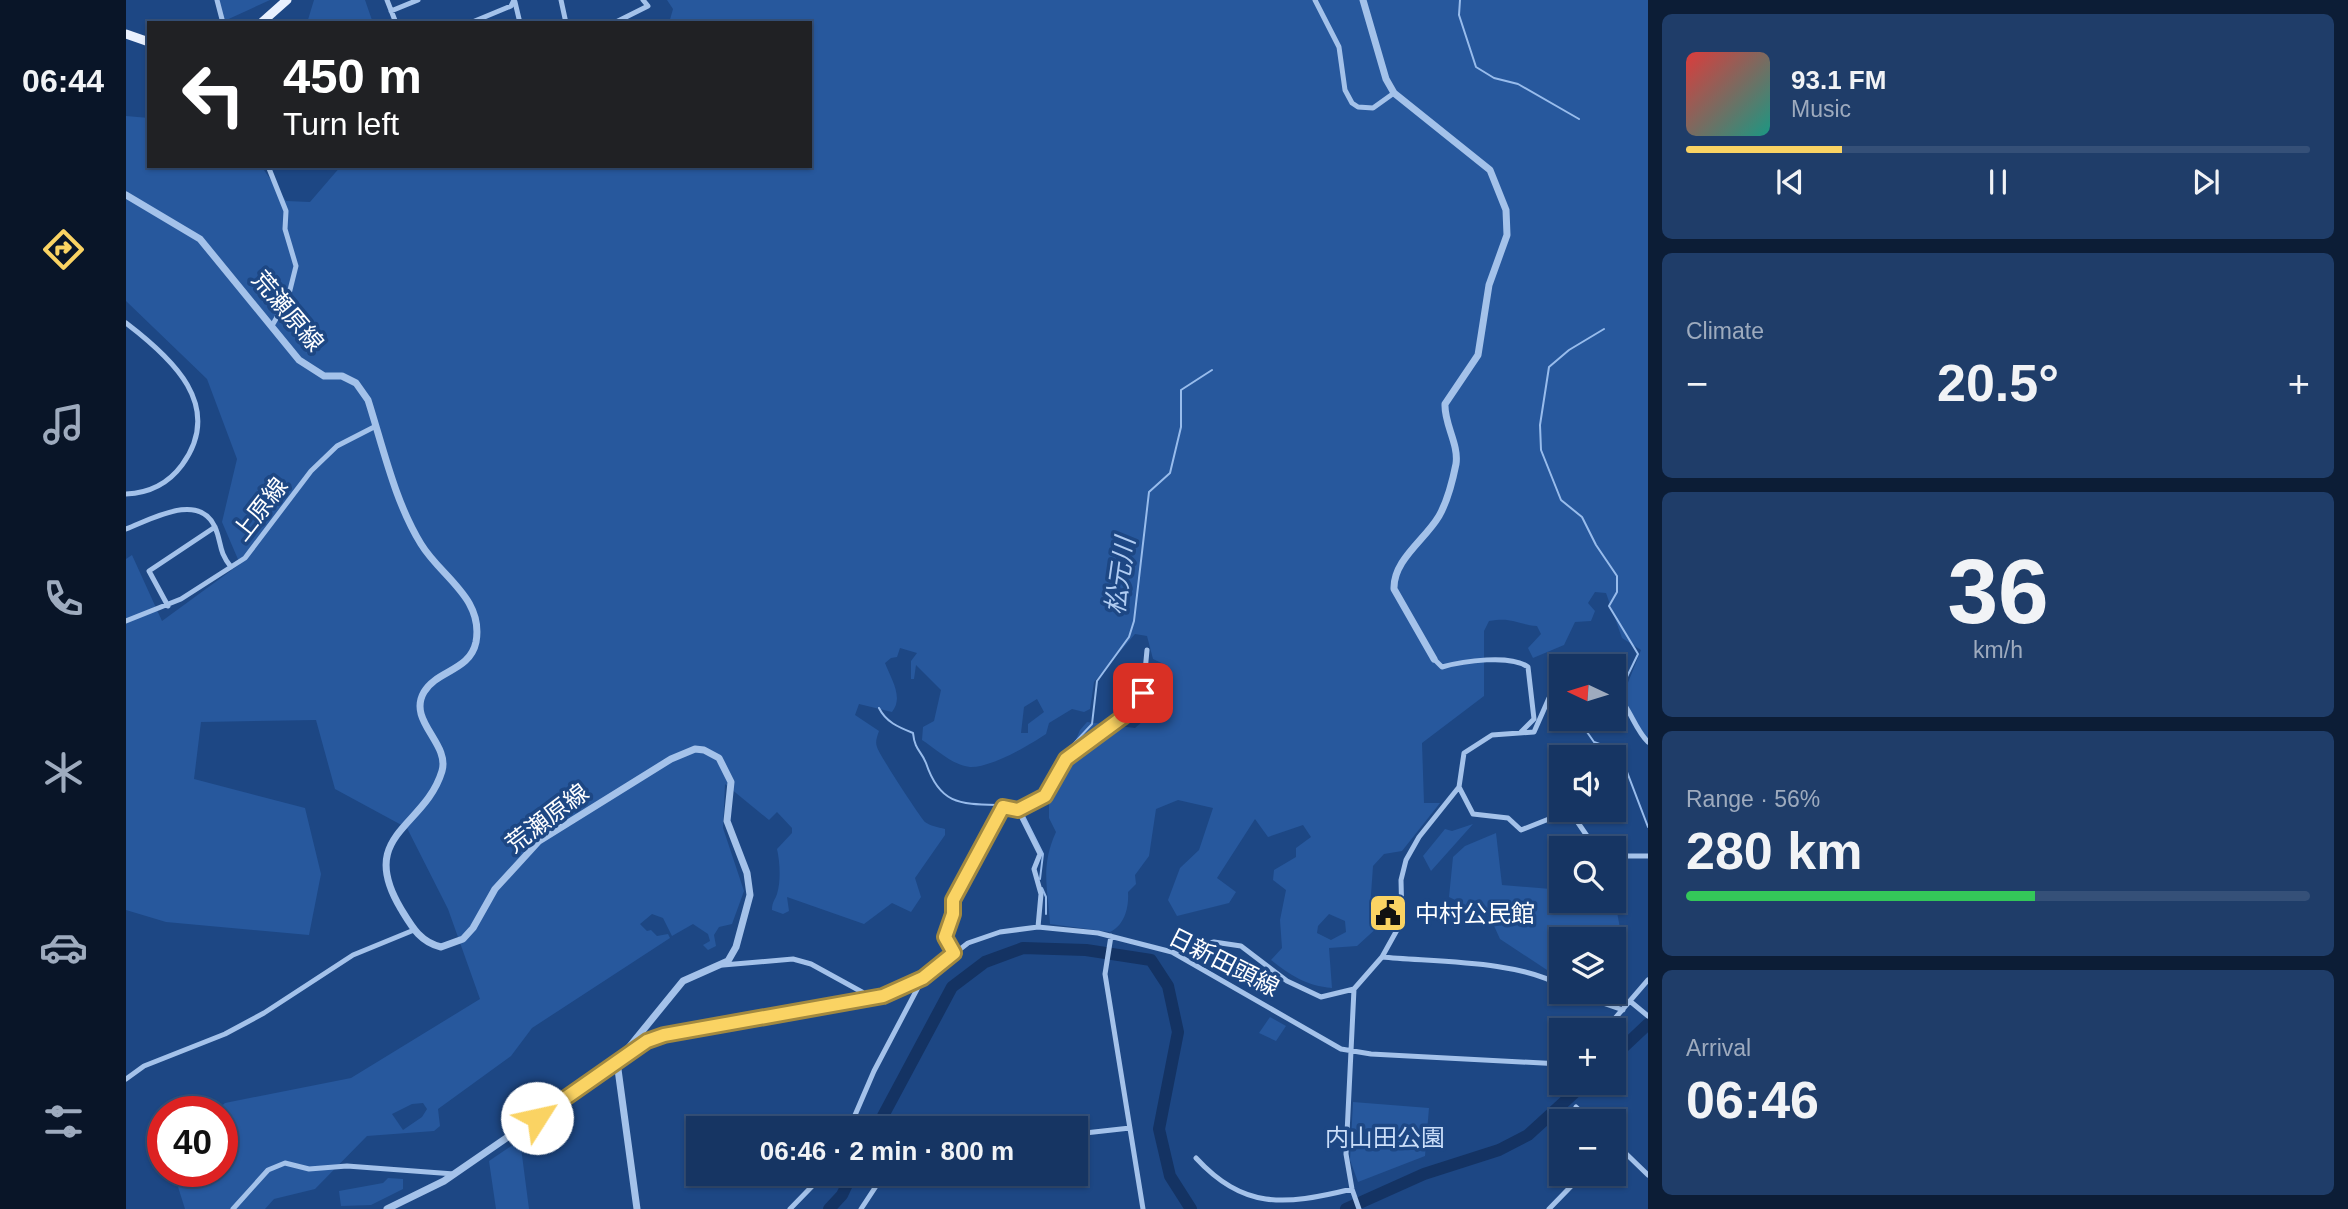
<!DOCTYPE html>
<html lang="en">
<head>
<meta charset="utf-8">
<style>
  :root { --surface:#163563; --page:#1f3d69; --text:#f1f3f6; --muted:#9eabbe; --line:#355078; --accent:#fad363 }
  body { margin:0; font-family:Arial,"Noto Sans JP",sans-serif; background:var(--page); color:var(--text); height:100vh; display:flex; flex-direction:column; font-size:26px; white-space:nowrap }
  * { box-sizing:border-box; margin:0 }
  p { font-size:23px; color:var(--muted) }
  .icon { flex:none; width:38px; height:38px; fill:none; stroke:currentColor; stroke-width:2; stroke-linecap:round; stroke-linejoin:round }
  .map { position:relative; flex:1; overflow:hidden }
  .drawer { display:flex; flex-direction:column; gap:14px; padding:14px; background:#0c1d36; width:700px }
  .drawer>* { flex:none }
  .guide { position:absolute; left:21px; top:21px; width:665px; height:147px; border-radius:0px; box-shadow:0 2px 5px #0004,0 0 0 2px var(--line); background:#202124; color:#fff; overflow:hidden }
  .needle { width:46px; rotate:274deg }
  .tools { position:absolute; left:1423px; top:654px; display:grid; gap:14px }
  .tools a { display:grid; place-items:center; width:77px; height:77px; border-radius:0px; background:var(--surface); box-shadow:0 2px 5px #0004,0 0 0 2px var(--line); font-size:35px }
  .speed { position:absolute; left:21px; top:1096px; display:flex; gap:14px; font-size:35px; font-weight:700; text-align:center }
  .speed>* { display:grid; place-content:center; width:91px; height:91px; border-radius:50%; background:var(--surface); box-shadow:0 2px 5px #0004,0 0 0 2px var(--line); line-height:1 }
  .speed .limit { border:10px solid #d22; background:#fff; color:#111 }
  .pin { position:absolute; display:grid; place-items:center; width:60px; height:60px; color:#fff; margin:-30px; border-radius:14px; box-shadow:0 4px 10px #0006 }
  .me { position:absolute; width:77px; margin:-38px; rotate:55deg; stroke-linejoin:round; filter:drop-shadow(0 0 5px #0008) }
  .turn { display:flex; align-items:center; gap:24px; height:147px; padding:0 21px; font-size:32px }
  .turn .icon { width:91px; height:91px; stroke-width:2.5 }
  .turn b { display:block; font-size:49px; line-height:60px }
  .big { font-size:52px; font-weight:700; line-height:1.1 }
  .drawer .card { flex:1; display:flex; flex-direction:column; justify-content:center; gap:10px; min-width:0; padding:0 24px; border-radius:10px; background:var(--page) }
  .drawer .dial { align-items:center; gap:0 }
  .dial b { font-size:91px; line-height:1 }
  .song { display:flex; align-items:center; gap:21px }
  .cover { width:84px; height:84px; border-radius:10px; background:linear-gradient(135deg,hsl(0 70% 55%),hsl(170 70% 35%)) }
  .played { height:7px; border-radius:4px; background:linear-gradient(90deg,var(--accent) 25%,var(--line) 25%) }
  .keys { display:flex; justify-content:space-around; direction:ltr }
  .heat { display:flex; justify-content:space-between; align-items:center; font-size:38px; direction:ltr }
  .charge { height:10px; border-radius:5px; background:linear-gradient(90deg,#34c759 56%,var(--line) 0) }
  .trip { position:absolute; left:560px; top:1116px; width:402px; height:70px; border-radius:0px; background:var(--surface); box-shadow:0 2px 5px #0004,0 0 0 2px var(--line); font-weight:700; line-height:70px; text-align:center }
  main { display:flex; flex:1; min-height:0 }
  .dock { display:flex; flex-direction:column; width:126px; justify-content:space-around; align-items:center; background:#091528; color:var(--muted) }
  .dock .icon { width:49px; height:49px }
  .dock .on { color:var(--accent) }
  .dock b { font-size:32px; color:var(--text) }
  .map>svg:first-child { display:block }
  .green { fill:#27589d; fill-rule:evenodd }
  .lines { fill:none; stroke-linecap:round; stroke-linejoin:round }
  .stream { stroke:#98bcec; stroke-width:2 }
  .river { stroke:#143363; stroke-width:12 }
  .minor { stroke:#a4c2ea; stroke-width:5 }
  .tertiary { stroke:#a4c2ea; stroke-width:7 }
  .primary { stroke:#e8f0fe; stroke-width:9 }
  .route-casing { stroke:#a28940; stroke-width:18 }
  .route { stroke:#fad363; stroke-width:12 }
  .labels { text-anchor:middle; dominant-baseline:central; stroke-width:7; stroke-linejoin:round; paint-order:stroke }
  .street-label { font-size:24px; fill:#fff; stroke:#1d4784 }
  .poi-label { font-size:24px; fill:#fff; stroke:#1d4784; text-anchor:start }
  .park-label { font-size:24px; fill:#c9ddf8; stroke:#1d4784 }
  .water-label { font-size:26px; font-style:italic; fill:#b0ccf2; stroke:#1d4784 }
</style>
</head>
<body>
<main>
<nav class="dock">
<b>06:44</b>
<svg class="icon on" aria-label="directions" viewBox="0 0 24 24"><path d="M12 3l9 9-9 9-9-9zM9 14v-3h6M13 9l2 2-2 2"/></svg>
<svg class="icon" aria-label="music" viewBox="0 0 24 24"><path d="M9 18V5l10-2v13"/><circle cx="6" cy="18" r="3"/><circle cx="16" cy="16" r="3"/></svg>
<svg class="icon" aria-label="phone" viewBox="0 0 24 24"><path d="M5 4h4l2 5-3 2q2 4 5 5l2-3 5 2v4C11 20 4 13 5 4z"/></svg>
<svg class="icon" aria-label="climate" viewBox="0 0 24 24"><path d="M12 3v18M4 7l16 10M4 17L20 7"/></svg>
<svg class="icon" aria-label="car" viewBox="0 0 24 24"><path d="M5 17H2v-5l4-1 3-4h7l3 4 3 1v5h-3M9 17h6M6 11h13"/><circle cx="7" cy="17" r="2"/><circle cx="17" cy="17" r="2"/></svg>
<svg class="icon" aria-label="filters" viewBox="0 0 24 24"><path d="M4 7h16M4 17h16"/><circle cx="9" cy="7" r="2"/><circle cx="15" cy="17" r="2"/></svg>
</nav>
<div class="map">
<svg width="1522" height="1209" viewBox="0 0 1522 1209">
  <rect width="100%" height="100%" fill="#1d4784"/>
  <path class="green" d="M89 0H144L96 22Z
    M188 0H239L247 23H181Z
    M541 0H1522V739L1495 700 1515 650 1496 638 1480 593 1469 592 1462 603 1469 611 1465 621 1449 622 1438 645 1407 658 1402 648 1415 634 1411 626C1389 624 1387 617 1363 621L1358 631V696L1296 743 1298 803H1314L1276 851 1258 854 1247 866 1244 909 1254 925 1231 946 1203 948 1206 988C1181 986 1164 975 1145 960L1156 948 1154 920 1160 890 1147 880 1148 870 1170 857V848L1185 837 1177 825 1142 837 1129 819 1091 878 1110 892 1103 903 1051 916 1042 900 1054 868 1073 850 1087 808 1052 800 1030 809 1023 856 1009 875 1010 884 1002 892C1003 907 999 925 984 932L924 924C922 888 914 867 930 832L923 818V803L954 730 961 722 1009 728 1017 721 1012 712 1018 701 1037 703 1044 686 1040 665 1027 659 1021 636 1009 634 968 682 964 709 958 712 946 709 923 723 920 734C904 745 864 768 844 767 826 765 810 749 796 740L797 727 808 721 815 690 790 665 788 679H785V661L791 653 774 648 771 657 765 658 759 663C765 679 778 697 766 712L733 704 729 715 753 731C751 737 749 742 751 747 752 753 794 817 799 822 804 826 812 827 819 829V835L789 878 795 897 785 912 766 903 738 924 661 897 663 911 657 914 646 910C646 902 649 900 651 894 655 881 654 862 651 849L666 833V828L651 812 643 820 599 784 597 828 618 891 606 924 593 927 588 935 590 946 582 950 577 945 584 941 582 934 567 924 546 936 537 918 526 914 514 924 521 931 525 930 531 936 542 934 544 938 406 1028 385 1056 312 1109 314 1126 308 1131 241 1136 189 1189 148 1199 139 1209H59L47 1171H96V1111H90L99 1103 225 1078 354 999 322 909 281 828 209 789 190 720 75 722 68 779 179 808 195 874 183 935 40 922 0 910V559L6 555 36 621 114 564 96 522 111 459 81 379 0 301V116L23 118V166H135L160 201 184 202 215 166H684V23H543L547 9ZM911 699 918 712 902 724V733H895L898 707ZM1203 914 1219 921 1220 932 1205 940 1191 933 1192 926ZM297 1103 301 1109 296 1117 277 1130 266 1114 286 1104Z
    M1347 824 1305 871 1297 856 1319 829 1326 831Z
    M1370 833 1376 885 1425 889 1445 915 1476 906 1491 912 1499 955 1488 951V940H1435V974L1424 972 1374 939 1364 917 1323 897 1327 857 1339 846Z
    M1144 1017 1160 1026 1150 1041 1133 1033Z
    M1227 1102 1303 1108 1299 1156 1232 1182 1224 1160Z
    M394 1140 403 1209H370L363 1161Z
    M262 1178 277 1179V1189L245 1205 215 1206 213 1191 257 1183Z"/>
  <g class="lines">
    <path class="stream" d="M1334 0 1333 15 1350 67 1368 78 1392 84 1453 119
      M1478 329 1443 350 1423 367 1414 425 1415 450 1435 500 1456 517 1470 545 1491 576V592L1483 606 1512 654 1497 685 1488 691
      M753 708C760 722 772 727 787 733 789 751 795 750 800 763 814 805 834 804 875 805
      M1470 719 1461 732 1468 742 1493 751 1522 827
      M920 788 937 755 966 724 971 681 1003 637 1008 621 1023 492 1044 473 1055 427V390L1086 370
      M910 804 922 796
      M902 808 897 814 917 854 914 879
      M916 888 920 897V914"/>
    <path class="river" d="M1488 1056 1522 1024
      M750 1129 826 987 859 962 897 948 960 950 1025 960 1042 986 1052 1032 1033 1129 1044 1176 1065 1209
      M703 1209 716 1195 726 1174
      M1220 1209 1298 1174 1373 1150 1402 1135 1459 1083"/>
    <path class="minor" d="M91 0 97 23
      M261 0 270 23
      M435 0 440 23
      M1189 0 1213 47 1219 90 1226 103 1232 107 1247 108 1268 93
      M389 2 394 23
      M265 11 292 0
      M344 23 385 6 388 0
      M488 23 522 6 517 0
      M142 166 160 211 159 229 170 266 162 298 147 324
      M0 323C46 358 99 406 56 465 42 484 23 493 0 494
      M0 529C24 520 73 491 89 527 96 543 92 551 105 567
      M42 606 23 571 89 527
      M0 621 55 599 119 558 185 471 211 446 250 426
      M1308 659 1316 667C1337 661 1385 654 1402 667L1408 719 1395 732
      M1488 694C1505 707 1507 727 1522 742
      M1333 787 1347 814 1382 818 1395 830 1438 813 1446 814 1470 849
      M892 810 914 854 908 869 915 894 912 927
      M1488 856H1522
      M985 936 979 974 1017 1209
      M1049 952 1088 942 1115 946 1161 981 1195 997 1228 989
      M827 953 819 937 827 914V900L877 808 892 810 919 796 940 759 1009 708 1017 693 1021 650
      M1256 957C1306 962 1393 960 1435 986
      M597 965 667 959 685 964 736 992 742 999
      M1445 992 1497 1010
      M1505 1002 1522 1016
      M1478 1031 1522 980
      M497 1058 521 1041 539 1035 757 996 797 978 842 943 874 932 912 927 972 933 1046 952 1215 1049 1245 1054 1435 1064
      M0 1079 18 1066 99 1034 138 1013 227 955 288 930
      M1450 1107 1466 1122
      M723 1129 748 1071 797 978
      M950 1134 1004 1128
      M1488 1142 1522 1175
      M1070 1158C1117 1209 1157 1206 1226 1189
      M107 1209 142 1170 159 1163 183 1169 221 1166 328 1174
      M664 1209 698 1174
      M735 1209 758 1174
      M1233 1209 1226 1189 1220 1154 1228 989 1256 957 1276 921 1275 880 1280 860 1293 837 1333 787 1338 753 1366 735 1408 732 1423 698 1435 687
      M1423 1209 1457 1174"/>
    <path class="tertiary" d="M1237 0 1260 79 1268 93 1364 170 1380 210 1381 235 1363 285 1352 355 1319 404C1318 424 1333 444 1330 464 1327 479 1321 502 1313 516 1299 540 1267 560 1268 589L1308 659
      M0 195 74 239 173 360 198 376H216L230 383 242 400C257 447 269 502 295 544 315 577 358 598 350 642 344 671 311 670 298 692 281 721 324 743 316 771 299 828 230 834 275 909 286 927 294 942 315 947L337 939 347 928 369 889 413 841 545 759 569 749 578 750 593 758 605 782 601 821 621 873 624 895 610 947 602 961 557 981 491 1062 318 1181 261 1209
      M491 1062 511 1209"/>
    <path class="primary" d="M135 23 161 0
      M0 34 23 42"/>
  </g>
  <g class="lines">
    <defs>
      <path id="route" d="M411 1118 521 1041 538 1035 757 996 797 978 828 953 819 937 827 914V900L877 807 892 810 919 796 940 759 1009 708 1017 693"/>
    </defs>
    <use href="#route" class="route-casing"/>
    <use href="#route" class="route"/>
  </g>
  <defs>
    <symbol id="civic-square" viewBox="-11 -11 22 22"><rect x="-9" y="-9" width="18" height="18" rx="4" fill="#fad363" stroke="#1d4784"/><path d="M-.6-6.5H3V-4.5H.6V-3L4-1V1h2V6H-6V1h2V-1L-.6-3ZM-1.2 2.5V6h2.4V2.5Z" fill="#111"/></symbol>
  </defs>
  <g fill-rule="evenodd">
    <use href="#civic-square" x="1240" y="891" width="44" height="44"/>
  </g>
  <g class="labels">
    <g class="street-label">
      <text transform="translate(162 311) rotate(50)">荒瀬原線</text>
      <text transform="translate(134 509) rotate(-52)">上原線</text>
      <text transform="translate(421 818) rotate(-37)">荒瀬原線</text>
      <text transform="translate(1098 962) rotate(27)">日新田頭線</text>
    </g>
    <g class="poi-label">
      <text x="1289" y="913">中村公民館</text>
    </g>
    <g class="park-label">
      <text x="1259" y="1137">内山田公園</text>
    </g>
    <g class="water-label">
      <text transform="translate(994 576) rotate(-82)">松元川</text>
    </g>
  </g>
</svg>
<div class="tools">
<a><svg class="needle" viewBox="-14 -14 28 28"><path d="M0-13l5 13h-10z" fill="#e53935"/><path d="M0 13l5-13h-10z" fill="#9eabbe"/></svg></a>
<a><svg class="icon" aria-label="sound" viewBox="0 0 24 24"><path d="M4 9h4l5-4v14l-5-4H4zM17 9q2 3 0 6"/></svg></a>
<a><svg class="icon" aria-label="search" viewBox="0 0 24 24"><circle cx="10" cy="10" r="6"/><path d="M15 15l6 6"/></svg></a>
<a><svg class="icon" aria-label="layers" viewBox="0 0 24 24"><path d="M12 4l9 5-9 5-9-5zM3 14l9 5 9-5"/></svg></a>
<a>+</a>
<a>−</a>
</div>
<div class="speed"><div class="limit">40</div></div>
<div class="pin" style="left:1017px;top:693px;background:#d93025"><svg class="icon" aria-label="arrive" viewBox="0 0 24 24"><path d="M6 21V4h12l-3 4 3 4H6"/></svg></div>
<svg class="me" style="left:411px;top:1118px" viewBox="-20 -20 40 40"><circle r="19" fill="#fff"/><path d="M0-13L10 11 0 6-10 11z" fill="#fad363"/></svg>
<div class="trip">06:46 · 2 min · 800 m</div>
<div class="guide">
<div class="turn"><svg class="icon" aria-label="left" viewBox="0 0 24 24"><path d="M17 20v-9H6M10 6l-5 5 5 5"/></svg><div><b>450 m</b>Turn left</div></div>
</div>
</div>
<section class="drawer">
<div class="card">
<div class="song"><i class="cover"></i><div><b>93.1 FM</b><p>Music</p></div></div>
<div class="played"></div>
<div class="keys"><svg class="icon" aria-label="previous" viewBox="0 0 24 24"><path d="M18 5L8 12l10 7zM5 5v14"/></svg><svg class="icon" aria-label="pause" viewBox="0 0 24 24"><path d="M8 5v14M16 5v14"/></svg><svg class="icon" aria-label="next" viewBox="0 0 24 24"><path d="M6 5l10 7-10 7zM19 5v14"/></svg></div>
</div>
<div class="card"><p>Climate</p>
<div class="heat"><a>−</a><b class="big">20.5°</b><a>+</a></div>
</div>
<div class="card dial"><b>36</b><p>km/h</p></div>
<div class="card"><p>Range · 56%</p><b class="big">280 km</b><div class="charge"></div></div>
<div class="card"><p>Arrival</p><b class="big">06:46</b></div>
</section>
</main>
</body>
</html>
